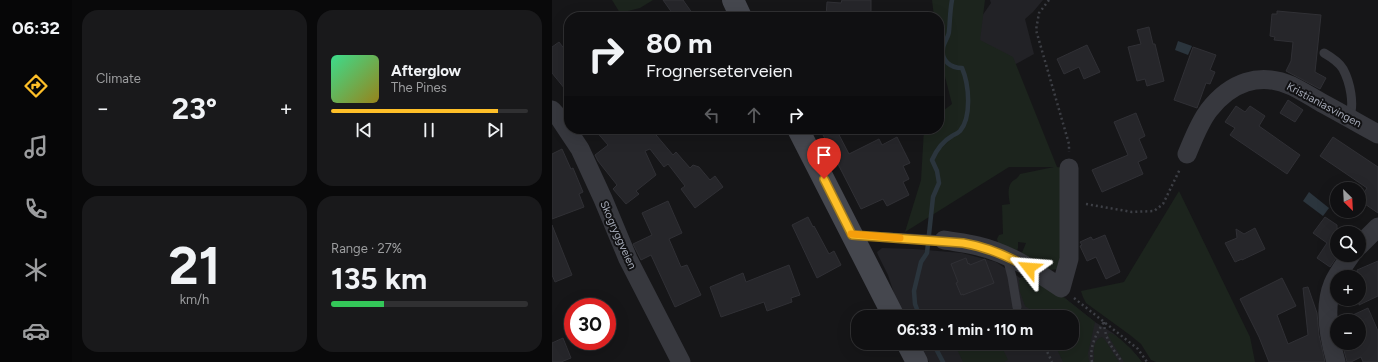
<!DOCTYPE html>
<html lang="en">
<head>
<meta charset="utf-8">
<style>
  :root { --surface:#101012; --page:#19191b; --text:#f1f3f6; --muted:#9c9d9f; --line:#303032; --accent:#febf28 }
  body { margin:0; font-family:Figtree,sans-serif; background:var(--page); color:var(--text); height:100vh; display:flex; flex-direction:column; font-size:15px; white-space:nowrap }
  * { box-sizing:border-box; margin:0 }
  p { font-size:13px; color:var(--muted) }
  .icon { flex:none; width:22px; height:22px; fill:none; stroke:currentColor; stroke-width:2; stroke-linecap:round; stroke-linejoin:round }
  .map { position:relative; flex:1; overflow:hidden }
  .sheet { display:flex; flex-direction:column; gap:10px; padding:10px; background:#09090a; width:480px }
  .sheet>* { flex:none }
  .top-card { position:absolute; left:12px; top:12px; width:380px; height:122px; border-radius:16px; box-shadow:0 4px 16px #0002,0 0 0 1px var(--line); background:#101012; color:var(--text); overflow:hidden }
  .needle { width:26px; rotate:156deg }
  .controls { position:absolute; left:778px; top:182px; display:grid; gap:8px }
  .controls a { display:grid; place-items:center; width:36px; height:36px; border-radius:50%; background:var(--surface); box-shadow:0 4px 16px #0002,0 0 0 1px var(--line); font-size:20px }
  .speed { position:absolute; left:12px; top:298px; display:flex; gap:8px; font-size:20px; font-weight:700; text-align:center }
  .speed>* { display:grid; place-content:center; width:52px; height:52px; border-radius:50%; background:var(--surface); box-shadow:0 4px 16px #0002,0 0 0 1px var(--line); line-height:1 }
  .speed .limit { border:6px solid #d22; background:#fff; color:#111 }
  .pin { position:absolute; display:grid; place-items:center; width:34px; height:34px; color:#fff; margin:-41px -17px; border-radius:50% 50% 50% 0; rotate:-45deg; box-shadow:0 0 4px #0007 }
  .pin .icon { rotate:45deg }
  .me { position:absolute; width:44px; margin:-22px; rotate:298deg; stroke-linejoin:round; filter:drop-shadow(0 0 3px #0008) }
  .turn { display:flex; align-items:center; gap:14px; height:84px; padding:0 16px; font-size:18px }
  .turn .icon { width:52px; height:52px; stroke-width:2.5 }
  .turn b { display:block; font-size:28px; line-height:34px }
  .lanes { display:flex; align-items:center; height:38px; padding:0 16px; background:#0003; justify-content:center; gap:20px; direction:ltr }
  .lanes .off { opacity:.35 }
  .big { font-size:30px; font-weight:700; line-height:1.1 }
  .sheet .card { flex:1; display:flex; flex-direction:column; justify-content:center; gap:6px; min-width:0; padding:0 14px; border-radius:16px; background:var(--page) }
  .sheet .dial { align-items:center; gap:0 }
  .dial b { font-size:52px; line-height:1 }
  .song { display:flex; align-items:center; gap:12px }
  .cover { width:48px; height:48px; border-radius:6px; background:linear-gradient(135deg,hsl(150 70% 55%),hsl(50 70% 35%)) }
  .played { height:4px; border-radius:2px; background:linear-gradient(90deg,var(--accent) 85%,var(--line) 85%) }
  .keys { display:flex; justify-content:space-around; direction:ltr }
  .heat { display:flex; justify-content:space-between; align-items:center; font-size:22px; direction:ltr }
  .charge { height:6px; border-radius:3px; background:linear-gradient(90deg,#34c759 27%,var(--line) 0) }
  .sheet .tiles { flex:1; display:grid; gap:10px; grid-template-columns:repeat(2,1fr) }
  .trip { position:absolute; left:299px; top:310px; width:228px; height:40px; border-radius:16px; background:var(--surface); box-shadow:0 4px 16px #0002,0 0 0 1px var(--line); font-weight:700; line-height:40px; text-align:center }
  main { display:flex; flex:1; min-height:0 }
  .tabs { display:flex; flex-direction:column; width:72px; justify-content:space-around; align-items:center; background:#060607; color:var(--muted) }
  .tabs .icon { width:28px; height:28px }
  .tabs .active { color:var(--accent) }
  .tabs b { font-size:18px; color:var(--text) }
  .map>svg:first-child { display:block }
  .built { fill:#222226 }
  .green { fill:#1c241d }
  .water { fill:#2b353d }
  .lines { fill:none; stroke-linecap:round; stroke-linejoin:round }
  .stream { stroke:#2b353d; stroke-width:4.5 }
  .building { fill:#26262a; stroke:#303035 }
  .path { stroke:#3d3f45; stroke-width:2.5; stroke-dasharray:2 3; stroke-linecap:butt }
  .service { stroke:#37383e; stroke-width:9 }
  .minor { stroke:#37383e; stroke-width:19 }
  .secondary { stroke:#45474e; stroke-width:22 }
  .route-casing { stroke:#a57c1a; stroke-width:10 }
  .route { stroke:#febf28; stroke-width:7 }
  .slow { stroke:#f59e0b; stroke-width:7 }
  .labels { text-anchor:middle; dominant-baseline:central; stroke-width:4; stroke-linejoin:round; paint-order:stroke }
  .street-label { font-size:11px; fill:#a7acb9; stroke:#111113 }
</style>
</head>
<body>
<main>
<nav class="tabs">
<b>06:32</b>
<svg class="icon active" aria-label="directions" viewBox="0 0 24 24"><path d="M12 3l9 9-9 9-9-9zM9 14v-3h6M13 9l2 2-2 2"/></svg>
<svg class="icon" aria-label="music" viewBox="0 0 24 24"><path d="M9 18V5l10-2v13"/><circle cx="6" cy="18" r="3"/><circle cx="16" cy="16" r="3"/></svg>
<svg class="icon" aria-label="phone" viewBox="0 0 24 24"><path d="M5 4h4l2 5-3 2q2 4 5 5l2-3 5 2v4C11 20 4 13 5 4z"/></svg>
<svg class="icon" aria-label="climate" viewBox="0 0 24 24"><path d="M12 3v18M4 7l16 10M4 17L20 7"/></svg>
<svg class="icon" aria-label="car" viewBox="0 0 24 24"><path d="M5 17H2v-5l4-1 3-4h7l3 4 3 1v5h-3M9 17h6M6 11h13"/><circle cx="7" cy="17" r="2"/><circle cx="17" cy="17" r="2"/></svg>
</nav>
<section class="sheet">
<div class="tiles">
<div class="card"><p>Climate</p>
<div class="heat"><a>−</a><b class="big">23°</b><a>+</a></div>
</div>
<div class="card">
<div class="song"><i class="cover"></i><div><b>Afterglow</b><p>The Pines</p></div></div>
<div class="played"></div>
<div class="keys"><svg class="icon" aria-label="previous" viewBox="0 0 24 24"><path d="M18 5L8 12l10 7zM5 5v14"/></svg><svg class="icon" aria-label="pause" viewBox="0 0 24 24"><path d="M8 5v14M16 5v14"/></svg><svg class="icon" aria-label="next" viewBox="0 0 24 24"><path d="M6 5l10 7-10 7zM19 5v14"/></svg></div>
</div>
<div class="card dial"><b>21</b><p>km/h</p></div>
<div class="card"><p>Range · 27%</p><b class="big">135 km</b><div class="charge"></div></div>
</div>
</section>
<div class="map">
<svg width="826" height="362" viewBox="0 0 826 362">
  <rect width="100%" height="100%" fill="#161618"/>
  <path class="built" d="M438 0H491L481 12 473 19 482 54 435 80 414 39 439 3Z
    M330 248 362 249 410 253 444 262 468 278 472 276 509 295 543 322 561 333 579 349 590 362H377L367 343H520V317H353L344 299 336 275 326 255 325 252Z"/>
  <path class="green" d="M60 0H101L88 8 68 13Z
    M380 0H433L428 40 461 57 505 167 512 168V256L507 269 497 270 469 255 474 243 466 242V248L464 253 447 245 445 239 447 235 451 234 450 205 458 204C457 199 455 188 459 183 462 179 465 180 468 174L502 167H457L353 232 369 180 372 129H387V114L400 104 387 53V17H382Z
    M627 191 698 337 703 362H604L599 360 589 344 578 335 534 303 531 297 529 291 572 282Z
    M472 276H478L509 295 543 322 536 353 537 362H511L502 343H520V317H490L487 310 482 312 473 306 468 292 467 280Z
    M558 333C568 336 584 354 590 362H572L557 337 556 334Z
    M550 337 553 340 567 362H542C542 353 540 340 550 337Z
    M402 343H448L456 360 452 362H411Z"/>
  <path class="water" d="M626 41 640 46 636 55 623 50Z
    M757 192 777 208 771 216 751 201Z"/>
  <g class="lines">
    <path class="stream" d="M368 317 363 304 362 291 369 262 375 253 381 197 387 183 385 171 380 160C384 151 391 141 400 136 403 134 405 134 408 131 420 117 417 84 410 68 399 68 389 61 391 49 391 43 397 37 397 31 398 21 398 10 400 0
      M381 343 391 362"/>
  </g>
  <path class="building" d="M111 0H131L143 17H123Z
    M290 0H319V15L303 14V17H274L275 2 289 3Z
    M725 11 769 15 763 72 774 78 768 89 734 71 739 61 741 42 722 40 723 37 718 36 720 14H725Z
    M597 27 601 44H603L612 81 595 86 593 79 585 81 576 47 589 44 585 30Z
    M7 42 17 55V94L0 73V47Z
    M535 45 548 72 532 79 527 67 512 74 505 59Z
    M641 47 664 55 658 70 663 72 658 84 654 83 645 108 622 100Z
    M736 100 751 110 743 122 728 113Z
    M684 106 693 112 698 106 713 116 707 126 748 155 735 174 678 135 683 128 673 122Z
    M584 113 593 136 587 139 595 158 586 162 591 174 550 192 540 170 576 155 562 122Z
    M42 129H99L121 155 124 152 138 168 141 165 147 167 158 180 163 176 171 187 143 208 129 189 133 186 116 164 112 167 98 149 93 151 104 175 84 191 87 194 74 204 61 189 65 185 46 161 43 155 56 145Z
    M268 129H284L297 154 327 139 330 145 345 137 358 163 351 166 357 179 351 182 357 195 335 206 331 199 309 209Z
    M781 137 826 167V213L807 200 815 188 768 156Z
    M10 149 19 169 21 168 31 192 27 194 32 207 0 219V154Z
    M116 201 130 233 117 239 129 267 135 265 149 295 123 307 99 255 89 260 81 244 100 235 90 213Z
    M256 217 261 227 262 226 277 254 282 251 289 265 265 278 240 225Z
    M773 217 785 225 786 255 778 267 765 258 775 243 761 233Z
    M0 225 20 275 3 282 0 275Z
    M703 228 713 249 690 260V259L683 262 673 243 685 238 684 229 692 234Z
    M553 235 568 272 554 279 544 257 535 261 528 246 530 245 528 242 539 237 541 240Z
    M414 258 416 264 417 263 418 265 433 259 442 283 411 295V294L409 295 404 283 406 282 399 264Z
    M826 261V296L807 305V276L805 270Z
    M237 265 248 295 239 298 240 302 215 311 212 302 169 317 158 287 191 273 194 282Z
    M730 278 744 306 725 315 736 344 756 335 751 288 756 287 765 313 767 335 773 362H717L707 337 688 299Z
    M816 308 826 331V362H811L809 357 799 362H795L790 343H807V321H788Z
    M11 338 19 358 9 362H0V343Z"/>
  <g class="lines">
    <path class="path" d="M497 0 487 13 484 30 517 144V152
      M534 204 580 212 602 211 611 204 628 169
      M522 298 586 349 595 362
      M552 322C553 340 560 347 570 362
      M491 343 500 362
      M540 362C537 347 544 334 552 322"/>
    <path class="service" d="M772 53C779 57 787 62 791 69 798 82 803 105 797 118
      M301 235 392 240
      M455 257 460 277 465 307"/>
    <path class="minor" d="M0 110 8 119 28 149 51 199 76 259 129 362
      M635 154C641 140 647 123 657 110 678 83 707 71 740 86 750 91 760 97 770 103 789 113 807 124 826 134
      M392 240C403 242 414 243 426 246 456 253 484 271 509 288L517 259V168
      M807 246 826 227
      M784 362C777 338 771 308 781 284 785 274 793 264 799 255"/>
    <path class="secondary" d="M181 0 189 17
      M246 129 342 317
      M355 343 365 362"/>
  </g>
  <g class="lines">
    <defs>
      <path id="route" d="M272 179 300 235 411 243C435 247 456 256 477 268"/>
    </defs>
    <use href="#route" class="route-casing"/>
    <use href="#route" class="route"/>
    <path class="slow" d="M299 234 348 238"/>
  </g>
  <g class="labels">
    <g class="street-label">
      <text transform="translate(772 105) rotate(28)">Kristianiasvingen</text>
      <text transform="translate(66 235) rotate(66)">Skogryggveien</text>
    </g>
  </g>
</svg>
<div class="controls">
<a><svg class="needle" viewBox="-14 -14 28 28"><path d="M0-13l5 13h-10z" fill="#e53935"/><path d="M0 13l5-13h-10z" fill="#9c9d9f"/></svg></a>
<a><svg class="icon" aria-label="search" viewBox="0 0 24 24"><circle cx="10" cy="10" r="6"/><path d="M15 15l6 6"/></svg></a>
<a>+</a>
<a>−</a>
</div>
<div class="speed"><div class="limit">30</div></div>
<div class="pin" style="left:272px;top:179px;background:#d93025"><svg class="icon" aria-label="arrive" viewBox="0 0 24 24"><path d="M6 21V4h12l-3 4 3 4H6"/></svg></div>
<svg class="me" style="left:477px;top:268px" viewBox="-20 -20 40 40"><path d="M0-17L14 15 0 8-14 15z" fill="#febf28" stroke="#fff" stroke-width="4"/></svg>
<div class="trip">06:33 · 1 min · 110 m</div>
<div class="top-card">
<div class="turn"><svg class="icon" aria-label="right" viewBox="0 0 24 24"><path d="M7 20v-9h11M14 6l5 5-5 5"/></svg><div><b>80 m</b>Frognerseterveien</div></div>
<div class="lanes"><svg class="icon off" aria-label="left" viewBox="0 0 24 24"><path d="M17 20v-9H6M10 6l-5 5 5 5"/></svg><svg class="icon off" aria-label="ahead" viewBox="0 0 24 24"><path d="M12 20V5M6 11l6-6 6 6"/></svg><svg class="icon" aria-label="right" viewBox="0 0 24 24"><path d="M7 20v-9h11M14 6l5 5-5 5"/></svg></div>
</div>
</div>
</main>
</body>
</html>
